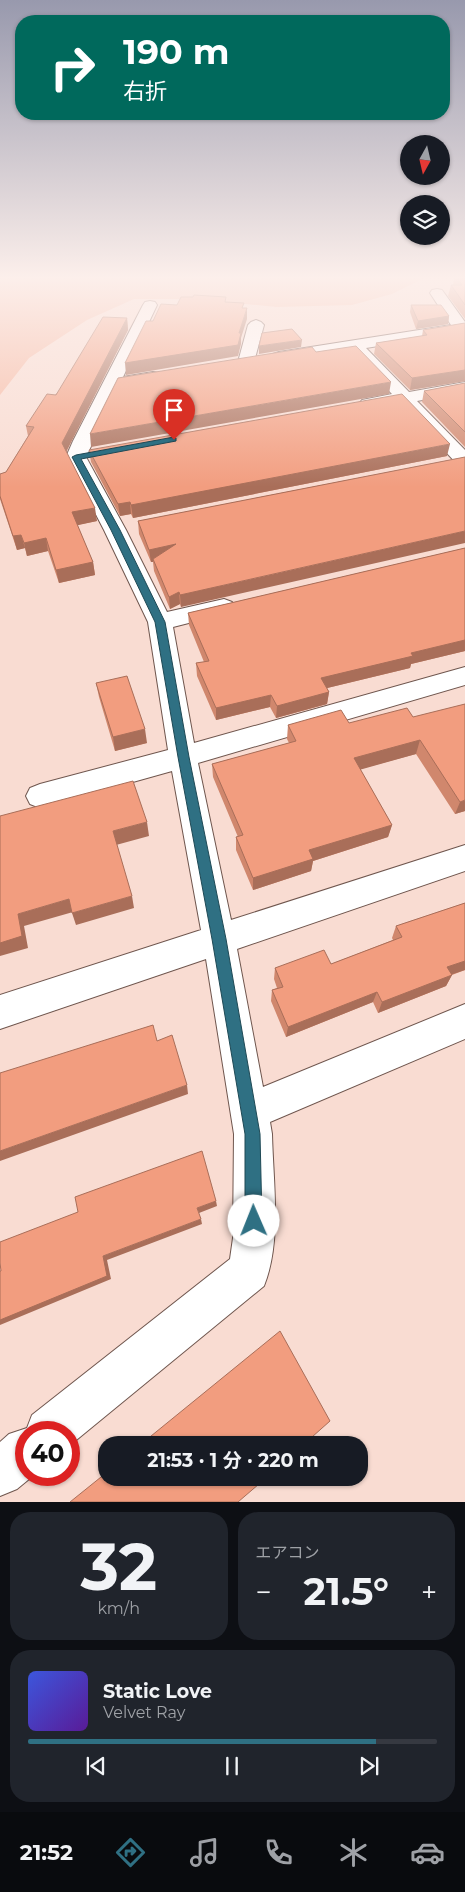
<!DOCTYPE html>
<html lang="ja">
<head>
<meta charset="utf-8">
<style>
  :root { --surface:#171b24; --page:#20242c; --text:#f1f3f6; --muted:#9ea1a6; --line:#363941; --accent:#2f7083 }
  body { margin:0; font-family:Montserrat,"Noto Sans JP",sans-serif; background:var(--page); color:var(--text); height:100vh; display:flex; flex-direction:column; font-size:19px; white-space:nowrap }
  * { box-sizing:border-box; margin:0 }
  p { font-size:16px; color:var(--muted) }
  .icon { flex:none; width:28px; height:28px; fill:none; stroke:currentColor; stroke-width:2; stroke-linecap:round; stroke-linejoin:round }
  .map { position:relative; height:1502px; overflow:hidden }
  .sheet { display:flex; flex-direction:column; gap:10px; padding:10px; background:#0d0f14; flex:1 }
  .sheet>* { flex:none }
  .hud { position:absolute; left:15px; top:15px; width:435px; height:105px; border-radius:20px; box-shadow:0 1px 4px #0004; background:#00695c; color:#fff; overflow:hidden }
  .needle { width:32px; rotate:188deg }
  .tools { position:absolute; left:400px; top:135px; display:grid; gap:10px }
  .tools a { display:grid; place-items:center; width:50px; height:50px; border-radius:50%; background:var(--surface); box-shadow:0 1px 4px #0004; font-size:25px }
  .speed { position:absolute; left:15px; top:1421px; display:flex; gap:10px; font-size:25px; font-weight:700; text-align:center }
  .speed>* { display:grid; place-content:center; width:65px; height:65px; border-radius:50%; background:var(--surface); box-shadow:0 1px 4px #0004; line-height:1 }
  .speed .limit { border:8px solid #d22; background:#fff; color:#111 }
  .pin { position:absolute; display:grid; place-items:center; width:42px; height:42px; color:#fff; margin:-51px -21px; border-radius:50% 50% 50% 0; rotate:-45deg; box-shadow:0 0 5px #0007 }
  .pin .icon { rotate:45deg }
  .me { position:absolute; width:55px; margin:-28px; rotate:359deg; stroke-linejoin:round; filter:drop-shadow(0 0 4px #0008) }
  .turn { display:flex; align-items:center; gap:18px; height:105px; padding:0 25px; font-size:22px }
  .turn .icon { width:65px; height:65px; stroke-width:2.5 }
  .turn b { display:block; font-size:35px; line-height:42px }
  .big { font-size:38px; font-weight:700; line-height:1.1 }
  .sheet .widget { flex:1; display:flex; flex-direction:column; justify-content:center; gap:8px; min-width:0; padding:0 18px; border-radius:20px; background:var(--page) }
  .sheet .dial { align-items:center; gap:0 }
  .dial b { font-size:65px; line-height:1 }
  .song { display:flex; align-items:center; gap:15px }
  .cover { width:60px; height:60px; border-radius:8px; background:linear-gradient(135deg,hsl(230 70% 55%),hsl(270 70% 35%)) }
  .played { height:5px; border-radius:2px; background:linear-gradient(90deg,var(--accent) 85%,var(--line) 85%) }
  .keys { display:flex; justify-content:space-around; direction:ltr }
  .heat { display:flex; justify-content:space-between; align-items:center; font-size:28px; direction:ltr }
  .sheet .tiles { flex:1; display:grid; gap:10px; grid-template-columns:1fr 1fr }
  .widget:last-child { grid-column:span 2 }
  .trip { position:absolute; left:98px; top:1436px; width:270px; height:50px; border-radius:20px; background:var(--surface); box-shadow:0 1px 4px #0004; font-weight:700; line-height:50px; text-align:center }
  .menu { display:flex; height:80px; justify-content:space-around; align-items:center; background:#090b0e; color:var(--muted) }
  .menu .icon { width:35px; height:35px }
  .menu .on { color:var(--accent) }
  .menu b { font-size:22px; color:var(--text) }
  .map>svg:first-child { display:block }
  .green { fill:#f6b8a2 }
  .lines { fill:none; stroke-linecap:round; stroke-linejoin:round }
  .minor-casing { stroke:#6f564e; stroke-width:2 }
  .minor { fill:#fff; fill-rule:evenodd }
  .wall { fill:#d0876d }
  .shaded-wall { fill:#a96e59 }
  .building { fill:#f29d7f; stroke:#a96e59 }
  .route { fill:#2f7083; stroke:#1f4955 }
</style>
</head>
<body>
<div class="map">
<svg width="465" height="1502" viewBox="0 0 465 1502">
  <rect width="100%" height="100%" fill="#f9dcd2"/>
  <path class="green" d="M0 276H428L392 294 352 305 277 307 191 299H134L87 320 29 358 0 395Z"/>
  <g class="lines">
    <defs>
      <path id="minor" d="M437 289 442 290 465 322V332L366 348 409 392 465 382V392L417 401 465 450V467L458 465 401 404 368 409 362 408 359 404 362 400 392 394 351 350 279 362 273 360 271 357 273 354 279 352 451 325 430 293 432 290Z
        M150 301 155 302 157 305 123 377 153 372 159 373 161 377 159 381 118 388 86 457 126 530 167 612 224 599 232 602 236 607 232 612 173 627 194 743 465 667V685L198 763 231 920 465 845V871L237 949 263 1087 465 1004V1039L270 1122 272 1134C273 1182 282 1241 264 1286L69 1446V1432H26V1475H34L17 1489 0 1496V1442L9 1434 27 1428 32 1415 230 1259 233 1238 234 1134 206 959 0 1029V995L201 930 172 771 40 808 30 804 26 796 30 788 40 784 168 750 148 622 104 530 66 457 73 441 143 305 145 302Z
        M256 320 261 322 264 325 254 362 252 365H240L238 362 248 325 251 322Z"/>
    </defs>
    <use href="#minor" class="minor-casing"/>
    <use href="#minor" class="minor"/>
  </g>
  <path class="wall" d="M453 276H465V319L448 296 451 285H453L454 278Z
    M411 305 449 316 448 324 416 329 410 312Z
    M127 318 128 330 66 452 97 521 77 525 93 562 95 575 59 583 48 551 27 556 25 548 17 550 0 499V474L6 472 28 436 26 426Z
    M465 323V381L410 390 374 354 376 343 422 336 423 330Z
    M465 383V447L422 402 424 391Z
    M89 450 447 456 133 518 131 514 120 516 91 462Z
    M465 457 181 607 180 604 170 609 154 571 153 562H151L139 534 138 521Z
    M465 548V651L411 664 410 668 327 688 329 692 327 704 276 718 270 707 216 720 197 676 196 663 204 662 189 625 188 613Z
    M96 683 147 743 115 751 99 697Z
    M413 717 465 811 455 814 416 754 360 769 392 825 388 837 313 861 311 871 253 890 236 850V837H238L213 777 212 764 289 743 287 739 288 725 349 723Z
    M465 903V970L452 975 446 986 378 1013 373 1002 286 1037 271 1001 272 990 277 988 274 979 275 968 331 964 393 940 392 938 396 926Z"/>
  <path class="shaded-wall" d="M247 308V319L241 338V344L238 356 126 375 125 363 239 333Z
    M449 316 448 324 416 329 418 321Z
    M127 318 128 330 64 456 62 443Z
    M302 340 301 347 259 354V346Z
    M465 370V381L410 390 412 378Z
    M391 382 389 394 91 447 90 434Z
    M450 444 447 456 133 518 131 505Z
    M130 502 131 514 120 516 118 504Z
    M95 508 97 521 74 526 72 512Z
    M465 531V543L181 607 180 595Z
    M21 535 25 548 17 550 13 536Z
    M46 538 48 551 27 556 24 543Z
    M176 544 153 559V562H151L149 550Z
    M93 562 95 575 59 583 56 570Z
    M179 592 180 604 170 609 169 597Z
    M465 640V651L411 664 410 668 319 690 321 678 411 653Z
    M329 692 327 704 276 718 277 706Z
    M271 695 270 707 216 720V708Z
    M145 729 147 743 115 751 113 737Z
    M420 740 416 754 352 772 354 758Z
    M465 800V811L455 814 460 802Z
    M147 822 149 836 116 845 113 831Z
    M392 825 388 837 313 861 311 871 253 890V878L309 850Z
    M132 896 134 908 76 925 72 913Z
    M69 899 73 912 24 926 28 948 0 956V943L18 914Z
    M465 961V970L441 978 447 967Z
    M452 975 446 986 378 1013 382 1002Z
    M377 992 373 1002 286 1037 288 1027Z
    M187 1085 188 1094 0 1161V1151Z
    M216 1201 217 1206 199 1213 197 1208Z
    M201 1219 202 1224 107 1260 111 1279 0 1325V1320L103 1256Z"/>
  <path class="building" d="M456 276H465V305L451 285H462Z
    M194 295 226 297 225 302 244 303 242 308H247L239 333H241L238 345 125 363 146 321H153L161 304 177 305 181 297H193Z
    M411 305H441L449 316 418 321Z
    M103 317 127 318 62 443 95 508 72 512 93 562 56 570 46 538 24 543 21 535 13 536 0 496V474L6 472 34 427 26 426 47 394 56 395Z
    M465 323V370L412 378 376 343 427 335 423 330Z
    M292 329 302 340 259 346 262 333Z
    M356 346 391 382 90 434 118 378 312 347 316 352Z
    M465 383V432L424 391Z
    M402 394 450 444 131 505 130 502 118 504 89 450Z
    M465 457V531L180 595 179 592 169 597 153 559 176 544 149 550 138 521Z
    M465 548V640L411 653 413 656 321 678 329 692 277 706 271 695 216 708 196 663 209 661 188 613Z
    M127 676 145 729 113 737 96 683Z
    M465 704V800L460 802 420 740 354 758 392 825 309 850 313 859 253 878 236 837 243 835 212 764 296 741 288 725 341 710 349 723 407 708 413 717Z
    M133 781 147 822 113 831 132 896 72 913 69 899 18 914 22 936 0 943V816Z
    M465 903V961L447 967 452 975 382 1002 377 992 288 1027 272 990 283 987 275 968 324 950 331 964 402 937 396 926Z
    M153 1025 157 1041 172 1035 187 1085 0 1151V1073Z
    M202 1151 216 1201 197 1208 201 1219 103 1256 107 1276 0 1320V1271H1L0 1263V1242L78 1212 75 1197Z
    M280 1331 330 1421 303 1445H140Z
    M106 1473V1478H266L238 1502H70Z"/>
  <linearGradient id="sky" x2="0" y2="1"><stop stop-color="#9899ad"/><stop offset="0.57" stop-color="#fcefeb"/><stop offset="1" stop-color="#fcefeb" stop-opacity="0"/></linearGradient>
  <rect width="465" height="487" fill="url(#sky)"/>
  <path class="route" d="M174 437 176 438V441L81 459 120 530 165 622 189 757 226 939 260 1134 262 1221 260 1227 254 1229 248 1227 245 1221V1134L212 939 178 757 155 622 111 530 72 457 76 455Z"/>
</svg>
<div class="tools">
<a><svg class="needle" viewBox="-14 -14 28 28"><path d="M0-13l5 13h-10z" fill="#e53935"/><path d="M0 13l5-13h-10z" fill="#9ea1a6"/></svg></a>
<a><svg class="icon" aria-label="layers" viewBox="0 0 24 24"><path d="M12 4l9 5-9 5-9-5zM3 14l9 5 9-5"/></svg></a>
</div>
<div class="speed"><div class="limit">40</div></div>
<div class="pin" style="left:174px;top:440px;background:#d93025"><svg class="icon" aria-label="arrive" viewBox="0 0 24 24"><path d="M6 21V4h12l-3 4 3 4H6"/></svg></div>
<svg class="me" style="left:254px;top:1221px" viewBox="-20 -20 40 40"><circle r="19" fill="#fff"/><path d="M0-13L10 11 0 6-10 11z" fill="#2f7083"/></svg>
<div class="trip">21:53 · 1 分 · 220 m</div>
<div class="hud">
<div class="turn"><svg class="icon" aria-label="right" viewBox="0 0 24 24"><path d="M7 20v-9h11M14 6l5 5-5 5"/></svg><div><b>190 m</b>右折</div></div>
</div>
</div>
<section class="sheet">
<div class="tiles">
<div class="widget dial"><b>32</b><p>km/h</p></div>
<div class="widget"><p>エアコン</p>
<div class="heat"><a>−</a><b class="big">21.5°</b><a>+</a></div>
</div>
<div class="widget">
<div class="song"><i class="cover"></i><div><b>Static Love</b><p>Velvet Ray</p></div></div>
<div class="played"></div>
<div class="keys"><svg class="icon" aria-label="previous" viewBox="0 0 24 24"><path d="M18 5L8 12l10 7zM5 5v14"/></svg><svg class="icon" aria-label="pause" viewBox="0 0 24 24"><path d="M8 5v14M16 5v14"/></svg><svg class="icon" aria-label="next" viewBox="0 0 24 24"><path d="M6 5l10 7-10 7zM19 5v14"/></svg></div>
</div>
</div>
</section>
<nav class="menu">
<b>21:52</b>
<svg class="icon on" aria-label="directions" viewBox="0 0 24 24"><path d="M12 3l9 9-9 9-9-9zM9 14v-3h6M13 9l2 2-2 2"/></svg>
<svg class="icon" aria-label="music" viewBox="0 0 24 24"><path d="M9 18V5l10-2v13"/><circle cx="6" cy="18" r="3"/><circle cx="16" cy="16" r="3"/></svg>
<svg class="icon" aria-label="phone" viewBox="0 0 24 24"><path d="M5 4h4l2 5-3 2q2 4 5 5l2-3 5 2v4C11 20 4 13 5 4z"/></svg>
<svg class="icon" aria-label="climate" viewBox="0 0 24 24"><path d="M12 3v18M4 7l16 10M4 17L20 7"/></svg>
<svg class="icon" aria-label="car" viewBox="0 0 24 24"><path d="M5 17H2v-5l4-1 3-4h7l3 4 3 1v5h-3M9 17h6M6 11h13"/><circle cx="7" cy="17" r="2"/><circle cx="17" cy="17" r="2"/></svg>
</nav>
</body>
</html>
